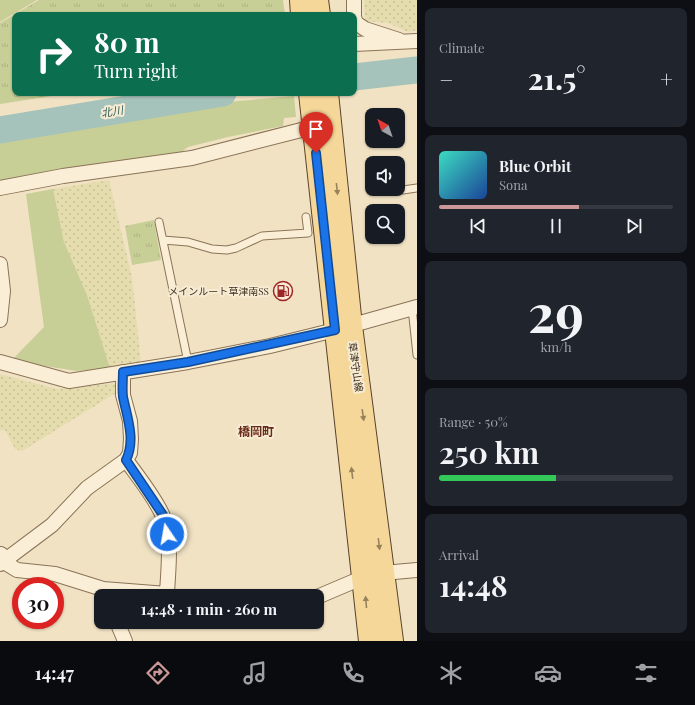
<!DOCTYPE html>
<html lang="en">
<head>
<meta charset="utf-8">
<style>
  :root { --surface:#171b24; --page:#20242c; --text:#f1f3f6; --muted:#9ea1a6; --line:#363941; --accent:#cb9799 }
  body { margin:0; font-family:"Playfair Display","Noto Sans JP",serif; background:var(--page); color:var(--text); height:100vh; display:flex; flex-direction:column; font-size:15px; white-space:nowrap }
  * { box-sizing:border-box; margin:0 }
  p { font-size:13px; color:var(--muted) }
  .icon { flex:none; width:22px; height:22px; fill:none; stroke:currentColor; stroke-width:2; stroke-linecap:round; stroke-linejoin:round }
  .map { position:relative; flex:1; overflow:hidden }
  .drawer { display:flex; flex-direction:column; gap:8px; padding:8px; background:#0d0f14; width:278px }
  .drawer>* { flex:none }
  .top-card { position:absolute; left:12px; top:12px; width:345px; height:84px; border-radius:8px; box-shadow:0 1px 3px #0004; background:#0b6e4f; color:#fff; overflow:hidden }
  .needle { width:26px; rotate:320deg }
  .fabs { position:absolute; left:365px; top:108px; display:grid; gap:8px }
  .fabs a { display:grid; place-items:center; width:40px; height:40px; border-radius:8px; background:var(--surface); box-shadow:0 1px 3px #0004; font-size:20px }
  .speed { position:absolute; left:12px; top:577px; display:flex; gap:8px; font-size:20px; font-weight:700; text-align:center }
  .speed>* { display:grid; place-content:center; width:52px; height:52px; border-radius:50%; background:var(--surface); box-shadow:0 1px 3px #0004; line-height:1 }
  .speed .limit { border:6px solid #d22; background:#fff; color:#111 }
  .pin { position:absolute; display:grid; place-items:center; width:34px; height:34px; color:#fff; margin:-41px -17px; border-radius:50% 50% 50% 0; rotate:-45deg; box-shadow:0 0 4px #0007 }
  .pin .icon { rotate:45deg }
  .me { position:absolute; width:44px; margin:-22px; rotate:348deg; stroke-linejoin:round; filter:drop-shadow(0 0 3px #0008) }
  .turn { display:flex; align-items:center; gap:14px; height:84px; padding:0 16px; font-size:18px }
  .turn .icon { width:52px; height:52px; stroke-width:2.5 }
  .turn b { display:block; font-size:28px; line-height:34px }
  .big { font-size:30px; font-weight:700; line-height:1.1 }
  .drawer .card { flex:1; display:flex; flex-direction:column; justify-content:center; gap:6px; min-width:0; padding:0 14px; border-radius:8px; background:var(--page) }
  .drawer .dial { align-items:center; gap:0 }
  .dial b { font-size:52px; line-height:1 }
  .song { display:flex; align-items:center; gap:12px }
  .cover { width:48px; height:48px; border-radius:6px; background:linear-gradient(135deg,hsl(170 70% 55%),hsl(220 70% 35%)) }
  .played { height:4px; border-radius:2px; background:linear-gradient(90deg,var(--accent) 60%,var(--line) 60%) }
  .keys { display:flex; justify-content:space-around; direction:ltr }
  .heat { display:flex; justify-content:space-between; align-items:center; font-size:22px; direction:ltr }
  .charge { height:6px; border-radius:3px; background:linear-gradient(90deg,#34c759 50%,var(--line) 0) }
  .trip { position:absolute; left:94px; top:589px; width:230px; height:40px; border-radius:8px; background:var(--surface); box-shadow:0 1px 3px #0004; font-weight:700; line-height:40px; text-align:center }
  .menu { display:flex; height:64px; justify-content:space-around; align-items:center; background:#090b0e; color:var(--muted) }
  .menu .icon { width:28px; height:28px }
  .menu .active { color:var(--accent) }
  .menu b { font-size:18px; color:var(--text) }
  main { display:flex; flex:1; min-height:0 }
  .map>svg:first-child { display:block }
  .farmland { fill:url(#farmland-dots) }
  .grass { fill:#c8cf96 }
  .park { fill:url(#park-tufts) }
  .lines { fill:none; stroke-linecap:round; stroke-linejoin:round }
  .river { stroke:#a5c3ba; stroke-width:27 }
  .lane-casing { stroke:#8b7358; stroke-width:9 }
  .street-casing { stroke:#8b7358; stroke-width:16 }
  .primary-casing { stroke:#59412d; stroke-width:24 }
  .lane { stroke:#faefd6; stroke-width:7 }
  .street { stroke:#faefd6; stroke-width:14 }
  .primary { stroke:#f5d899; stroke-width:22 }
  .oneway { fill:#98825b }
  .route-casing { stroke:#114b97; stroke-width:10 }
  .route { stroke:#1a73e8; stroke-width:7 }
  .labels { text-anchor:middle; dominant-baseline:central; stroke-width:4; stroke-linejoin:round; paint-order:stroke }
  .poi-label { font-size:10px; fill:#3a2b1d; stroke:#f7ecd3; text-anchor:end }
  .street-label { font-size:10px; fill:#3a2b1d; stroke:#f7ecd3 }
  .water-label { font-size:11px; font-style:italic; fill:#2c5b58; stroke:#f7ecd3 }
  .quarter-label { font-size:12px; font-weight:bold; fill:#692b1b; stroke:#f7ecd3 }
</style>
</head>
<body>
<main>
<div class="map">
<svg width="417" height="641" viewBox="0 0 417 641">
  <defs>
    <pattern id="farmland-dots" width="8" height="8" patternUnits="userSpaceOnUse"><rect width="8" height="8" fill="#e6ddaf"/><path d="M2 2h.1M6 6h.1" fill="none" stroke="#c6be96" stroke-width="1.8" stroke-linecap="round"/></pattern>
    <pattern id="park-tufts" width="24" height="20" patternUnits="userSpaceOnUse"><rect width="24" height="20" fill="#c8cf96"/><path d="M3 7l-1-3M5 7V3M7 7l1-3M15 17l-1-3M17 17v-4M19 17l1-3" fill="none" stroke="#adb281"/></pattern>
  </defs>
  <rect width="100%" height="100%" fill="#f0e2c3"/>
  <path class="farmland" d="M364 0H417V30L408 32 388 23 365 21Z
    M109 180 132 277 141 363 110 368 87 295 64 242 53 189Z
    M0 374 57 389 119 383V391L22 451 15 449 5 430 0 431Z"/>
  <path class="grass" d="M0 0H37L0 22Z
    M294 96 296 117 284 118 283 126 228 137 188 147 178 155 0 182V135L23 134 238 101Z
    M53 189 64 242 87 295 110 368 77 371 11 361 44 327 26 194Z"/>
  <path class="park" d="M39 0H283L285 15H15V93H72L0 104V23Z
    M154 220 161 260 132 265 125 226Z"/>
  <g class="lines">
    <path class="river" d="M354 77 417 70
      M0 130 223 93"/>
    <defs>
      <path id="lane" d="M403 190 417 188
        M159 222 188 362
        M163 240 188 242 212 249 227 250 236 248 262 236 308 233 306 217
        M412 308 417 355"/>
      <path id="street" d="M354 15V0
        M354 17 356 23 365 29 399 40
        M354 44 417 41
        M0 188 63 176 192 158 313 127
        M0 264 3 291 0 320
        M0 362 69 381 188 362 270 346 335 330 417 307
        M126 460C139 478 153 495 162 514 173 537 168 569 167 594
        M1 554 4 562 17 570 55 574 103 589 167 594 172 596
        M0 564 52 525 87 488 126 460 130 453 131 439 130 421 123 395V372
        M317 597 364 577 383 573 417 570
        M117 622 125 641"/>
      <path id="primary" d="M301 0 302 15
        M317 0 319 15
        M310 93 370 641
        M327 93 351 326 392 641"/>
    </defs>
    <use href="#lane" class="lane-casing"/>
    <use href="#street" class="street-casing"/>
    <use href="#primary" class="primary-casing"/>
    <use href="#lane" class="lane"/>
    <use href="#street" class="street"/>
    <use href="#primary" class="primary"/>
  </g>
  <defs><path id="oneway-solid" d="M-6-.8H1V-3.2L6.5 0L1 3.2V.8H-6Z"/></defs>
  <g class="oneway">
    <use href="#oneway-solid" transform="translate(337 189) rotate(84)"/>
    <use href="#oneway-solid" transform="translate(363 415) rotate(82)"/>
    <use href="#oneway-solid" transform="translate(352 473) rotate(-97)"/>
    <use href="#oneway-solid" transform="translate(379 544) rotate(83)"/>
    <use href="#oneway-solid" transform="translate(366 602) rotate(-95)"/>
  </g>
  <g class="lines">
    <defs>
      <path id="route" d="M167 534 163 515 126 460C136 440 127 417 123 397 122 389 123 380 123 372L188 362 335 330 316 153"/>
    </defs>
    <use href="#route" class="route-casing"/>
    <use href="#route" class="route"/>
  </g>
  <defs>
    <symbol id="fuel-ring" viewBox="-11 -11 22 22"><circle r="9.5" fill="#f7ecd3" stroke="#9d2627" stroke-width="1.5"/><path d="M-5.5-6h7V0h2V4h1.3V-2.5L3-4.5l.8-.8L6-3V5H2.5V1h-1V6h-7ZM-4.2-4.7v3.2H.2V-4.7Z" fill="#9d2627"/></symbol>
  </defs>
  <g fill-rule="evenodd">
    <use href="#fuel-ring" x="272" y="280" width="22" height="22"/>
  </g>
  <g class="labels">
    <g class="poi-label">
      <text x="269" y="291">メインルート草津南SS</text>
    </g>
    <g class="street-label">
      <text transform="translate(356 367) rotate(82)">草津守山線</text>
    </g>
    <g class="water-label">
      <text transform="translate(112 111) rotate(-9)">北川</text>
    </g>
    <g class="quarter-label">
      <text x="256" y="431">橋岡町</text>
    </g>
  </g>
</svg>
<div class="fabs">
<a><svg class="needle" viewBox="-14 -14 28 28"><path d="M0-13l5 13h-10z" fill="#e53935"/><path d="M0 13l5-13h-10z" fill="#9ea1a6"/></svg></a>
<a><svg class="icon" aria-label="sound" viewBox="0 0 24 24"><path d="M4 9h4l5-4v14l-5-4H4zM17 9q2 3 0 6"/></svg></a>
<a><svg class="icon" aria-label="search" viewBox="0 0 24 24"><circle cx="10" cy="10" r="6"/><path d="M15 15l6 6"/></svg></a>
</div>
<div class="speed"><div class="limit">30</div></div>
<div class="pin" style="left:316px;top:153px;background:#d93025"><svg class="icon" aria-label="arrive" viewBox="0 0 24 24"><path d="M6 21V4h12l-3 4 3 4H6"/></svg></div>
<svg class="me" style="left:167px;top:534px" viewBox="-20 -20 40 40"><circle r="17" fill="#1a73e8" stroke="#fff" stroke-width="3"/><path d="M0-11L8 9 0 5-8 9z" fill="#fff"/></svg>
<div class="trip">14:48 · 1 min · 260 m</div>
<div class="top-card">
<div class="turn"><svg class="icon" aria-label="right" viewBox="0 0 24 24"><path d="M7 20v-9h11M14 6l5 5-5 5"/></svg><div><b>80 m</b>Turn right</div></div>
</div>
</div>
<section class="drawer">
<div class="card"><p>Climate</p>
<div class="heat"><a>−</a><b class="big">21.5°</b><a>+</a></div>
</div>
<div class="card">
<div class="song"><i class="cover"></i><div><b>Blue Orbit</b><p>Sona</p></div></div>
<div class="played"></div>
<div class="keys"><svg class="icon" aria-label="previous" viewBox="0 0 24 24"><path d="M18 5L8 12l10 7zM5 5v14"/></svg><svg class="icon" aria-label="pause" viewBox="0 0 24 24"><path d="M8 5v14M16 5v14"/></svg><svg class="icon" aria-label="next" viewBox="0 0 24 24"><path d="M6 5l10 7-10 7zM19 5v14"/></svg></div>
</div>
<div class="card dial"><b>29</b><p>km/h</p></div>
<div class="card"><p>Range · 50%</p><b class="big">250 km</b><div class="charge"></div></div>
<div class="card"><p>Arrival</p><b class="big">14:48</b></div>
</section>
</main>
<nav class="menu">
<b>14:47</b>
<svg class="icon active" aria-label="directions" viewBox="0 0 24 24"><path d="M12 3l9 9-9 9-9-9zM9 14v-3h6M13 9l2 2-2 2"/></svg>
<svg class="icon" aria-label="music" viewBox="0 0 24 24"><path d="M9 18V5l10-2v13"/><circle cx="6" cy="18" r="3"/><circle cx="16" cy="16" r="3"/></svg>
<svg class="icon" aria-label="phone" viewBox="0 0 24 24"><path d="M5 4h4l2 5-3 2q2 4 5 5l2-3 5 2v4C11 20 4 13 5 4z"/></svg>
<svg class="icon" aria-label="climate" viewBox="0 0 24 24"><path d="M12 3v18M4 7l16 10M4 17L20 7"/></svg>
<svg class="icon" aria-label="car" viewBox="0 0 24 24"><path d="M5 17H2v-5l4-1 3-4h7l3 4 3 1v5h-3M9 17h6M6 11h13"/><circle cx="7" cy="17" r="2"/><circle cx="17" cy="17" r="2"/></svg>
<svg class="icon" aria-label="filters" viewBox="0 0 24 24"><path d="M4 7h16M4 17h16"/><circle cx="9" cy="7" r="2"/><circle cx="15" cy="17" r="2"/></svg>
</nav>
</body>
</html>
